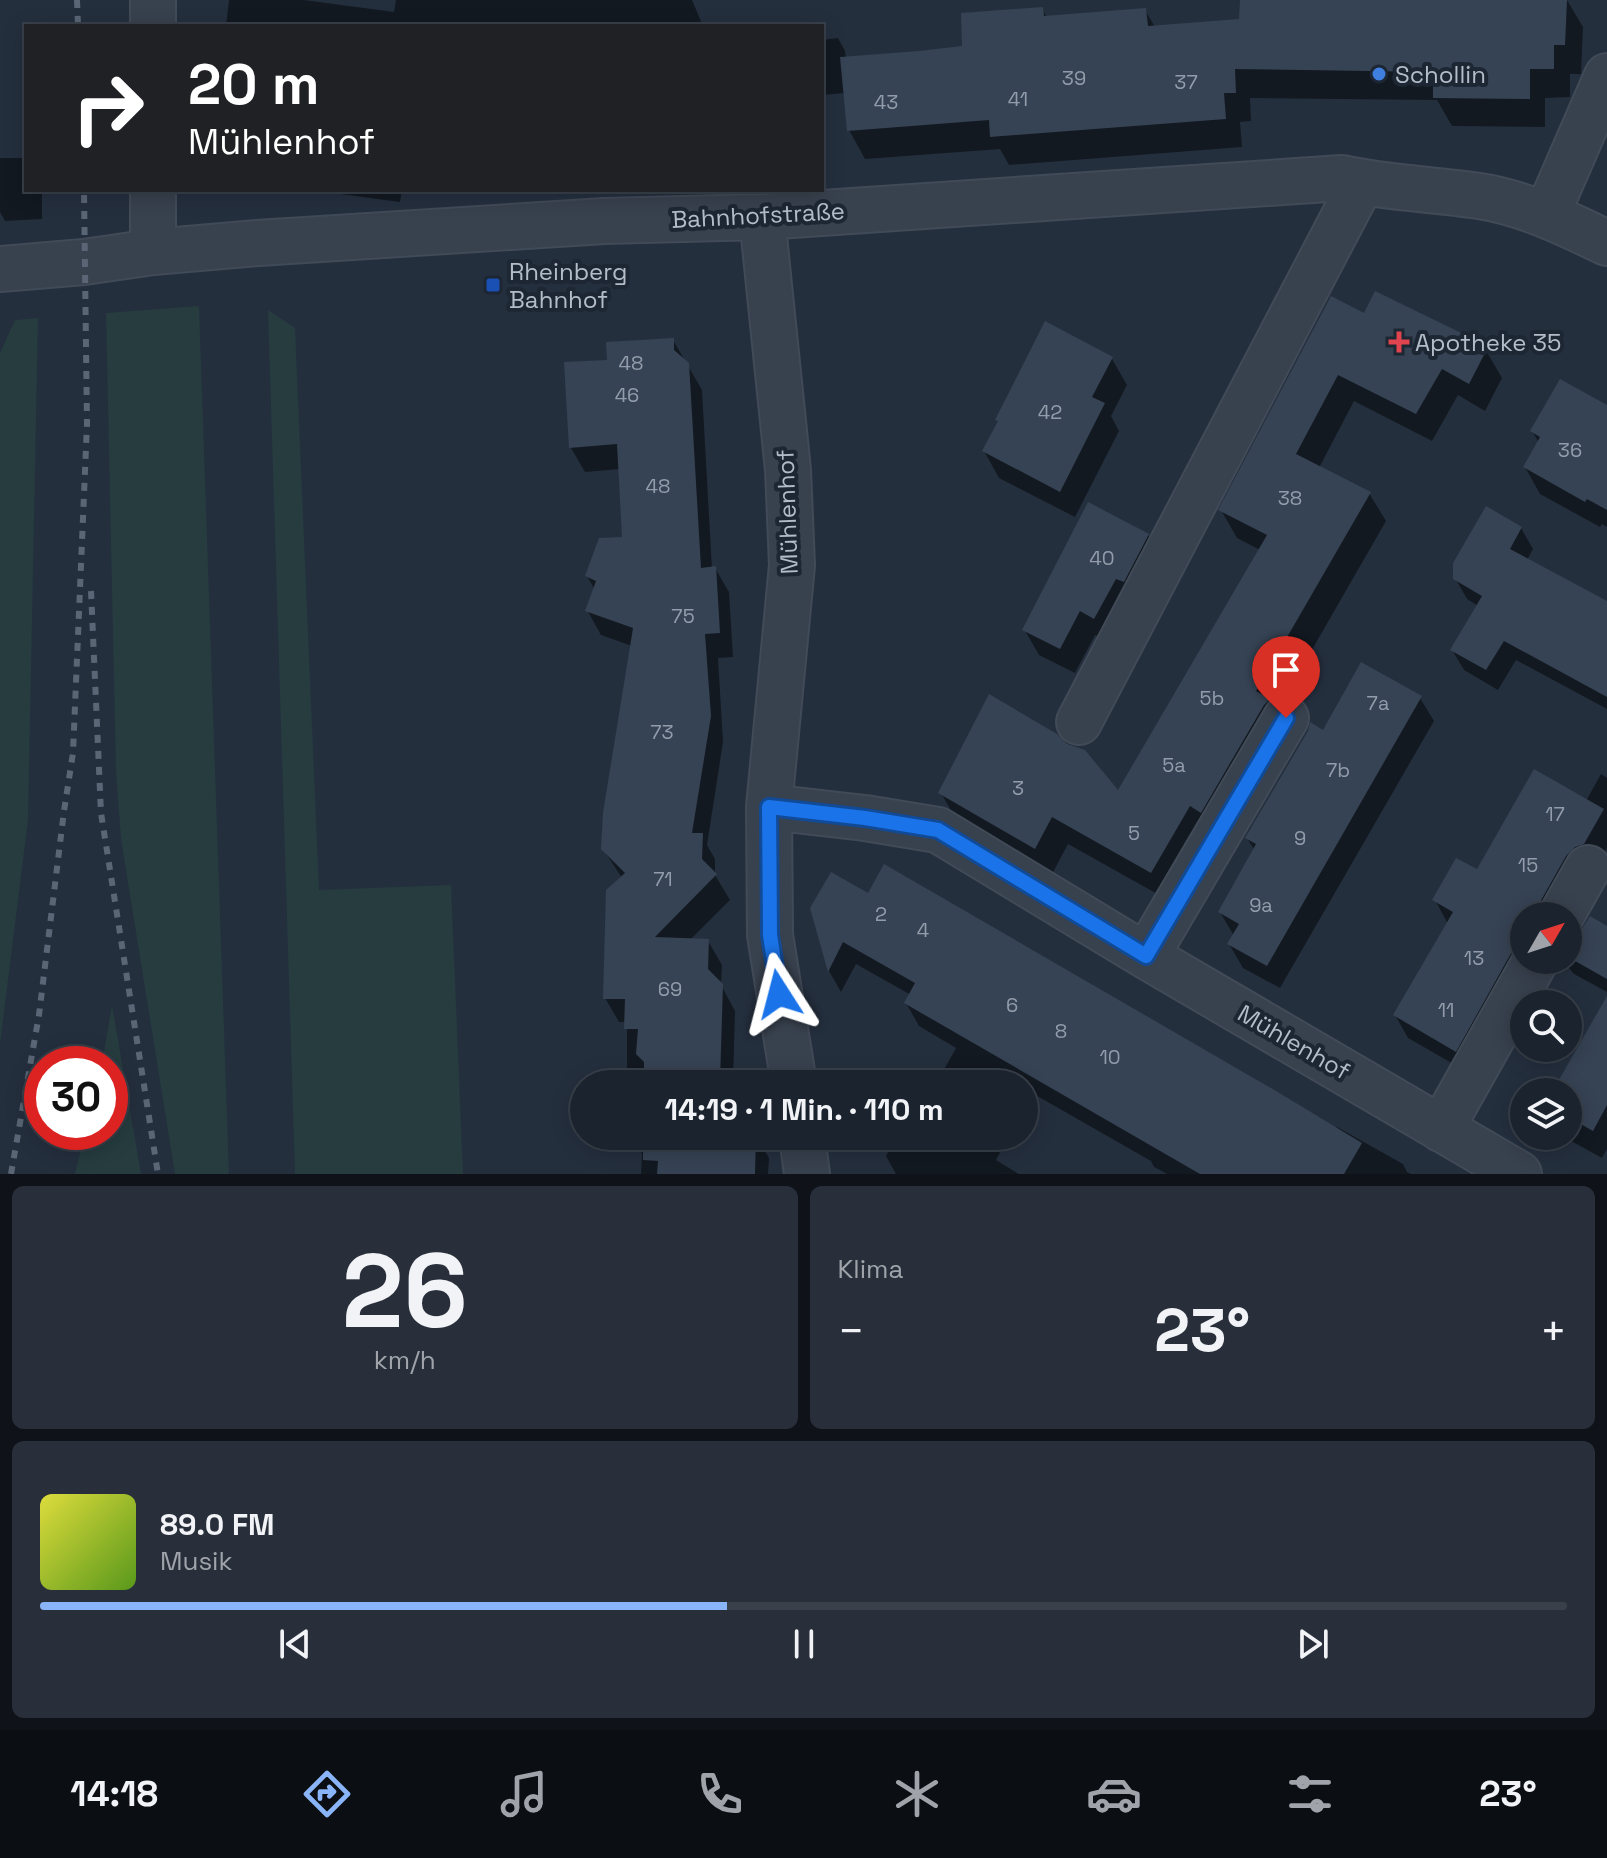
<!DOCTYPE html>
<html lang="de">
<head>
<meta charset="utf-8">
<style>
  :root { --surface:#1b232e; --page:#282f3a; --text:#f1f3f6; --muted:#a0a4aa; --line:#39404a; --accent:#8ab4f8 }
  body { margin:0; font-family:"Space Grotesk",sans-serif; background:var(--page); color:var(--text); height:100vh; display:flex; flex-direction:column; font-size:30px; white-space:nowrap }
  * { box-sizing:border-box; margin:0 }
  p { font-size:26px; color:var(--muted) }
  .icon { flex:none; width:44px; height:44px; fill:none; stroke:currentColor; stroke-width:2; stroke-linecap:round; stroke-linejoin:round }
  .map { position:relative; height:1174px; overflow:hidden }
  .side { display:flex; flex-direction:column; gap:12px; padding:12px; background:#0f1319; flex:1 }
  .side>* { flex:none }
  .guide { position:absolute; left:24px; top:24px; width:800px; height:168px; border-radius:0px; box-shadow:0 4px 20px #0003,0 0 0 2px var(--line); background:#202124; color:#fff; overflow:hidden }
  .needle { width:52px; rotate:51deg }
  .buttons { position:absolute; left:1510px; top:902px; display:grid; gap:16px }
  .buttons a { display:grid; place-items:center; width:72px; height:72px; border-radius:50%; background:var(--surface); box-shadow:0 4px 20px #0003,0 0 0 2px var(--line); font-size:40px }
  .speed { position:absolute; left:24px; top:1046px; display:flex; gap:16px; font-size:40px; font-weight:700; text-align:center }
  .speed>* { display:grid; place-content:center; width:104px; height:104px; border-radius:50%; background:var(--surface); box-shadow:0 4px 20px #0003,0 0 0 2px var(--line); line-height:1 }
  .speed .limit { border:12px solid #d22; background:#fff; color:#111 }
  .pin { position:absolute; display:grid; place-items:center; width:68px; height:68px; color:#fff; margin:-82px -34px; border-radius:50% 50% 50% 0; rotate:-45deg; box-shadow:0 0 8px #0007 }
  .pin .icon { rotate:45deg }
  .me { position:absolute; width:88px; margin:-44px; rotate:351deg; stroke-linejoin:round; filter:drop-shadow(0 0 6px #0008) }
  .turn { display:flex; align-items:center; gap:28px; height:168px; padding:0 32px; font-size:36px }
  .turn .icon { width:104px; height:104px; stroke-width:2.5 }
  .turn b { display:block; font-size:56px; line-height:68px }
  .big { font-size:60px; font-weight:700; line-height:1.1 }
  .side .card { flex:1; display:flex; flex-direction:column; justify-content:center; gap:12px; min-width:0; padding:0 28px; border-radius:12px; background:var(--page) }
  .side .dial { align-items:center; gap:0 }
  .dial b { font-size:104px; line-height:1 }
  .song { display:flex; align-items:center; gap:24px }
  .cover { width:96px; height:96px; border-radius:12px; background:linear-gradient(135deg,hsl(60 70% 55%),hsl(90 70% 35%)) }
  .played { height:8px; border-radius:4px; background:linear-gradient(90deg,var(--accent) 45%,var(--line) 45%) }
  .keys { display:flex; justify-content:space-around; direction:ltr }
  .heat { display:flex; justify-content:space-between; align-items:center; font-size:44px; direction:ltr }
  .side .tiles { flex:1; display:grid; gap:12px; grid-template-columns:1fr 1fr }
  .card:last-child { grid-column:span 2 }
  .trip { position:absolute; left:570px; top:1070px; width:468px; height:80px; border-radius:40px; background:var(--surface); box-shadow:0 4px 20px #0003,0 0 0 2px var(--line); font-weight:700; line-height:80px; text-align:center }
  .menu { display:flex; height:128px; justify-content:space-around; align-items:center; background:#0b0e12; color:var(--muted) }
  .menu .icon { width:56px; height:56px }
  .menu .selected { color:var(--accent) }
  .menu b { font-size:36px; color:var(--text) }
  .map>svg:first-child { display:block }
  .green { fill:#263c3f }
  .shadow { fill:#0007 }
  .building { fill:#364354 }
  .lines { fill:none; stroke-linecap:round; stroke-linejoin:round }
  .minor-casing { stroke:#414a57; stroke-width:48 }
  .minor { stroke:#38414e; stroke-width:44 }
  .rail { stroke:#5a6575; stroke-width:6; stroke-dasharray:8 8; stroke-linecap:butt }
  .route-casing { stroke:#114b97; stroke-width:20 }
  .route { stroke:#1a73e8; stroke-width:14 }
  .shop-dot { fill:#3f7fe0; stroke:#1d2633; stroke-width:3 }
  .transit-dot { fill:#1a4fb4; stroke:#1d2633; stroke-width:3 }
  .health-dot { fill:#e0444e; stroke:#1d2633; stroke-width:3 }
  .labels { text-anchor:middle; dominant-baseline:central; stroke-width:8; stroke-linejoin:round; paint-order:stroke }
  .number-label { font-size:20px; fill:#929caa }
  .poi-label { font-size:24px; fill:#b4bcc9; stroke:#1d2633; text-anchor:start }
  .street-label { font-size:24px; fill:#b4bcc9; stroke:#1d2633 }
</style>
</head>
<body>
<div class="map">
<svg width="1607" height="1174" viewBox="0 0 1607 1174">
  <rect width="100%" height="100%" fill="#242f3e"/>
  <path class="green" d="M199 306 229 1174H175L121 839 116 772 106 313Z
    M268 310 295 328 319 890 451 885 463 1174H295Z
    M38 318 28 820 0 1044V353L15 320Z
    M112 1005 141 1174H75L85 1132H110V1064H102Z"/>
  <path class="shadow" d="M229 0H304L394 12 396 0H692L703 26H226Z
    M1242 0H1567L1583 27 1581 74H1570V97L1545 98V127L1452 126 1437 100 1250 98 1251 121 1240 122 1242 147 1009 165 1000 149 865 159 849 130 845 93 822 95V40L838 38 845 51 846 58 964 48 1042 9 1047 18 1145 10 1155 27 1241 21Z
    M0 158H26V190H42V219L5 221 0 212Z
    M311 190H402L400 202Z
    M1364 315 1484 347 1502 378 1485 411 1458 395 1432 441 1354 401 1319 468 1369 493 1386 521 1168 900 1068 844 1051 876 957 821 941 793 1118 794 1260 550 1237 538 1221 510Z
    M673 340 702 390 712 569 715 568 729 592 733 657 718 658 723 742 707 845 715 859V875L730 900 690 940 708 941 722 965 721 985 735 1011 733 1084H627V1022H619L605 998 622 878 603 849 632 646 601 635 587 610 595 590 587 576 624 539 620 469 585 472 571 448 609 362Z
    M1112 359 1127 385 1111 416 1119 431 1075 517 999 478 984 451 999 423 997 420Z
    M1607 408V527L1602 524 1600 527 1540 494 1525 467 1539 443 1532 431Z
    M1521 528 1533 549 1527 560 1607 604V709L1516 660 1498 690 1464 670 1452 650 1478 606 1467 599 1455 578Z
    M1148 535 1163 561 1109 643 1095 635 1075 673 1039 655 1024 629Z
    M1420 698 1434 721 1280 988 1243 968 1229 944 1234 936 1220 912 1255 851 1247 838 1324 732Z
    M1601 774 1607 778V848L1596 866 1557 916H1524V960L1469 1073 1408 1038 1395 1015 1448 924 1435 900 1586 801Z
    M813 908 1335 1130 1337 1127 1403 1164 1407 1172 1411 1174H1167L1154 1167 1151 1161 1032 1093 1024 1108V1084H936L956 1048 919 1026 906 1003 911 995 856 964 841 992 829 971Z
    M1607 928V992L1574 974 1562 960H1568V941Z
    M1607 999V1149L1602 1158 1562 1136H1568V1092H1554Z
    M631 1136H756L769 1158 768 1174H641L642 1154Z
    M898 1136H1009L996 1160 1019 1174H896L886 1156Z"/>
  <path class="building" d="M1240 0H1567L1565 45H1554V69H1530V99L1433 98V72L1235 69 1236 93H1224L1226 119 990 137 989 120 847 131 840 57 919 51 962 46 961 13 1043 7 1044 16 1146 8 1148 26 1239 19Z
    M1375 291 1486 345 1485 348 1487 349 1469 384 1442 369 1416 414 1338 375 1296 454 1371 492 1256 691 1270 699 1264 705 1201 813 1190 806 1151 873 1052 817 1035 849 938 793 989 694 1057 734 1067 744 1085 750 1118 790 1267 535 1218 510 1331 296 1364 313Z
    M1045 321 1113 357 1092 397 1105 403 1060 492 982 451 998 421 995 420Z
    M674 338V350L689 363 701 568 716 566 720 633 705 634 711 716 692 833H703L702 859 717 874 655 937 709 939 708 969 723 984 720 1081 754 1084H644V1062L636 1054 638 1029H624L625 999H603L606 890 625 873 601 849 603 813 633 628 585 611 596 581 585 576 599 538 622 537 617 444 569 448 564 362 607 360 606 342Z
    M1560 379 1607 405V510L1587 499 1585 502 1523 467 1540 437 1530 431Z
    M1088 502 1149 534 1124 582 1116 579 1094 619 1080 611 1060 649 1022 630Z
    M1486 506 1522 527 1510 549 1607 601V697L1504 641 1486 670 1450 650 1482 596 1453 579V563Z
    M1361 662 1422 696 1267 966 1227 944 1239 924 1218 912 1256 844 1245 838 1308 731 1310 722 1323 730Z
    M1534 769 1604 809 1584 844 1575 847 1566 856 1539 904 1536 916H1524V938L1514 948 1456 1052 1393 1015 1453 912 1432 900 1456 858 1477 869Z
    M884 864 1276 1091 1362 1143 1344 1174H1200L904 1003 915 983 843 942 828 972 810 908 831 872 868 893Z
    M1590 916 1607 926V979L1568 957V939L1574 937 1582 929Z
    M1607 996V1105L1593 1131 1568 1117V1092H1552Z
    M643 1136H756L755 1174H657L658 1161 643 1160Z"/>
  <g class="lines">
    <defs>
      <path id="minor" d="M153 0V26
        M153 190V252
        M1547 214 1607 76
        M762 217 788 470 792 565 769 807 770 935 794 1084
        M0 269 84 262 153 252 258 243 604 221 762 217 1342 178C1387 188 1433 189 1479 196 1525 203 1565 223 1607 243
        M1079 722 1362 182
        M769 807 865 818 938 830 1146 956 1519 1174
        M1561 916 1588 868
        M1146 956 1286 718
        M1441 1129 1536 960
        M802 1136 807 1174"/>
    </defs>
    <use href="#minor" class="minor-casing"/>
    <use href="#minor" class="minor"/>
    <path class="rail" d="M77 0 78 26
      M91 591 101 813 158 1174
      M11 1174 39 1015 64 811 73 753 87 424 84 190"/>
  </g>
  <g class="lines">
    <defs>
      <path id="route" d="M779 994 770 935 769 807 865 818 938 830 1146 956 1286 718"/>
    </defs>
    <use href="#route" class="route-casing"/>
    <use href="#route" class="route"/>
  </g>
  <circle class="shop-dot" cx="1379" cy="74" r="8"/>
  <rect class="transit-dot" x="485" y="277" width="16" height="16" rx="4"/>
  <path class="health-dot" d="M1395 330h8v8h8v8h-8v8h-8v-8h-8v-8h8z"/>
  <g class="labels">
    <g class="number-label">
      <text x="1074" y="78">39</text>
      <text x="1186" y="82">37</text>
      <text x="1018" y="99">41</text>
      <text x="886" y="102">43</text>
      <text x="631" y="363">48</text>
      <text x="627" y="395">46</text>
      <text x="1050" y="412">42</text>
      <text x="1570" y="450">36</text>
      <text x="658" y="486">48</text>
      <text x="1290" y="498">38</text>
      <text x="1102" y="558">40</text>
      <text x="683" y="616">75</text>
      <text x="1212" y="698">5b</text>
      <text x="1378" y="703">7a</text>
      <text x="662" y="732">73</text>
      <text x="1174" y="765">5a</text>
      <text x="1338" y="770">7b</text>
      <text x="1018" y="788">3</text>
      <text x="1555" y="814">17</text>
      <text x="1134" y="833">5</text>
      <text x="1300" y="838">9</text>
      <text x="1528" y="865">15</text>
      <text x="663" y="879">71</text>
      <text x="1261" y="905">9a</text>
      <text x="881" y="914">2</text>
      <text x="923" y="930">4</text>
      <text x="1474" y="958">13</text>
      <text x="670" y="989">69</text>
      <text x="1012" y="1005">6</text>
      <text x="1446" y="1010">11</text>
      <text x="1061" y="1031">8</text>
      <text x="1110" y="1057">10</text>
    </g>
    <g class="poi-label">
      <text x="1395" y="74">Schollin</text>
      <text x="509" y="271">Rheinberg<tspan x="509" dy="28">Bahnhof</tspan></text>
      <text x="1415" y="342">Apotheke 35</text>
    </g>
    <g class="street-label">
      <text transform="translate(758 215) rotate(-3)">Bahnhofstraße</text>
      <text transform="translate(787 512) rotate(-92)">Mühlenhof</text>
      <text transform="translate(1294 1042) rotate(30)">Mühlenhof</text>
    </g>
  </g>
</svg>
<div class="buttons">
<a><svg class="needle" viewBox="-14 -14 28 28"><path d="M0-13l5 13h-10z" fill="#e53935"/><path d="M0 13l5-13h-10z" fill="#a0a4aa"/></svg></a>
<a><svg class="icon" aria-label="search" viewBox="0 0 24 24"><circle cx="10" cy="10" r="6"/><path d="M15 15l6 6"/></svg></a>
<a><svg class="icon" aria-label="layers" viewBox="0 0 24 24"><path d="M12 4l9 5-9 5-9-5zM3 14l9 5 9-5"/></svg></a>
</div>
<div class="speed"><div class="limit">30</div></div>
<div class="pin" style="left:1286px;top:718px;background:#d93025"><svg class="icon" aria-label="arrive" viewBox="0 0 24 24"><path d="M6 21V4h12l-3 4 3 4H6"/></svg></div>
<svg class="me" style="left:779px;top:994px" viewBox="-20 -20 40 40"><path d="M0-17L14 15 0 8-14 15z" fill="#1a73e8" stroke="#fff" stroke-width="4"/></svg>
<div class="trip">14:19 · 1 Min. · 110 m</div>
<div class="guide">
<div class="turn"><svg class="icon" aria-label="right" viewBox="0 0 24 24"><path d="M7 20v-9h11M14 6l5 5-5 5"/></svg><div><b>20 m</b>Mühlenhof</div></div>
</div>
</div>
<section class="side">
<div class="tiles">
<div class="card dial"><b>26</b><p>km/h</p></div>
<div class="card"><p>Klima</p>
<div class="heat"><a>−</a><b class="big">23°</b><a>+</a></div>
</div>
<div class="card">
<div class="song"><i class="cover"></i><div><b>89.0 FM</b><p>Musik</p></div></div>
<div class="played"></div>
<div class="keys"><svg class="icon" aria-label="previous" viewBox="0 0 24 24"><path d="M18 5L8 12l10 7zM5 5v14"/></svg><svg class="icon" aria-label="pause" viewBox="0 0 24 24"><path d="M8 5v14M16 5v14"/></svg><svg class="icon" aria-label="next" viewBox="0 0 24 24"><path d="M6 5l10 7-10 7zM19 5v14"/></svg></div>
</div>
</div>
</section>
<nav class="menu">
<b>14:18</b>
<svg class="icon selected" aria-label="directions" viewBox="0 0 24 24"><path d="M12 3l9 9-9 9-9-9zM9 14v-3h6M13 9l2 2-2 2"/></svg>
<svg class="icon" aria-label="music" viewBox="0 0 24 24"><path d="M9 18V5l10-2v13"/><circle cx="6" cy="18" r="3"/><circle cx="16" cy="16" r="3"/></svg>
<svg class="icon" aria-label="phone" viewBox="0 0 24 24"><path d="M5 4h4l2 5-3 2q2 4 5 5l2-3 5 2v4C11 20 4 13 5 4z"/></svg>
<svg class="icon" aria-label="climate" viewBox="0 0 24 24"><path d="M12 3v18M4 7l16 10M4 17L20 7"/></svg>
<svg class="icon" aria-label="car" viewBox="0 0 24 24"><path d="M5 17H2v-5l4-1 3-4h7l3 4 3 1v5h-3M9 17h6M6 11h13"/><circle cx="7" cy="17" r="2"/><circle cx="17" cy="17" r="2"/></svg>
<svg class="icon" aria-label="filters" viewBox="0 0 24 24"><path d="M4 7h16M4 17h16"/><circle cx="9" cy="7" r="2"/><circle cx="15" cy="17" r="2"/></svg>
<b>23°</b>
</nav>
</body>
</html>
